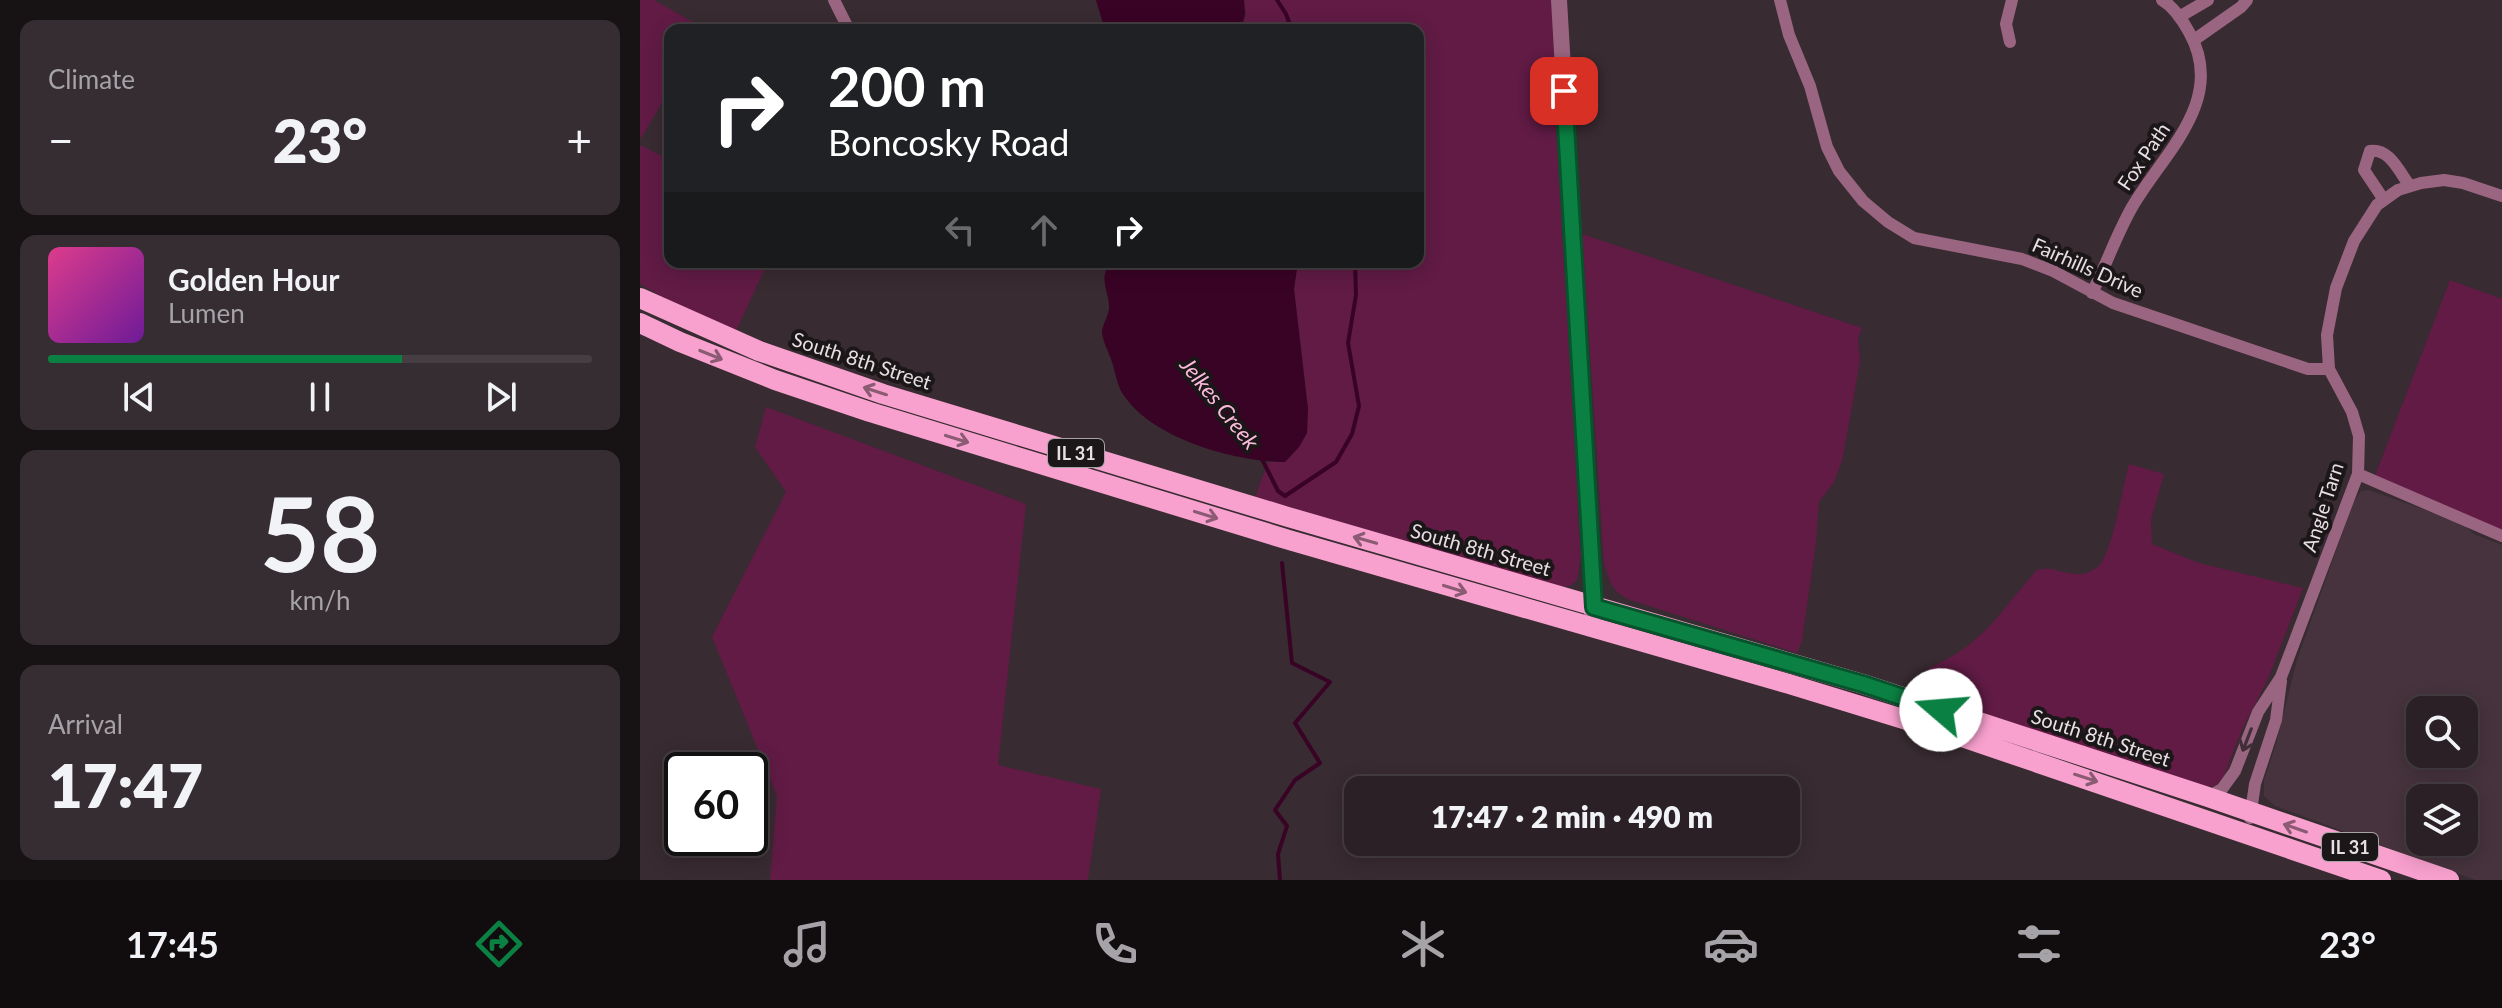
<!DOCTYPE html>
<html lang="en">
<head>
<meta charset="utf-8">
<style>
  :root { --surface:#2a2025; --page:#362d32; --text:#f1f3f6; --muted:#a5a3a7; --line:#463e42; --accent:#0b8043 }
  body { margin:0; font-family:Lato,sans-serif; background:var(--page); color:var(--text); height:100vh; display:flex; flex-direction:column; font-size:30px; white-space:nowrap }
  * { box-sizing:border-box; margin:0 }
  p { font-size:26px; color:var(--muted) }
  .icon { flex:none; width:44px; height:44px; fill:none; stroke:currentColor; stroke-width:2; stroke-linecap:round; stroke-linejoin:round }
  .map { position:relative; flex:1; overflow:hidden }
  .side { display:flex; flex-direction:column; gap:20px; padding:20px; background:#171214; width:640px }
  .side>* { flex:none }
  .guide { position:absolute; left:24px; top:24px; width:760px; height:244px; border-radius:16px; box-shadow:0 4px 20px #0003,0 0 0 2px var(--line); background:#202124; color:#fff; overflow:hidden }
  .buttons { position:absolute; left:1766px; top:696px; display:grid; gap:16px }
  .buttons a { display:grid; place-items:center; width:72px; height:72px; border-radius:16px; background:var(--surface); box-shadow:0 4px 20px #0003,0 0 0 2px var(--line); font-size:40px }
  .speed { position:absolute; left:24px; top:752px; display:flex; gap:16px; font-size:40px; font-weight:700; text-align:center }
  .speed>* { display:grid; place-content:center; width:104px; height:104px; border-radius:50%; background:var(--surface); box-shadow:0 4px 20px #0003,0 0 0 2px var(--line); line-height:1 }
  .speed .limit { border:4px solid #111; border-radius:12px; background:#fff; color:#111 }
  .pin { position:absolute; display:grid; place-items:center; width:68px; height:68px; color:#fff; margin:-34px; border-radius:16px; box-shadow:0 4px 12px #0006 }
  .me { position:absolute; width:88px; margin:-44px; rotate:288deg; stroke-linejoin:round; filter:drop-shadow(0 0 6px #0008) }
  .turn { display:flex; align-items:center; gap:28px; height:168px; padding:0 32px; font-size:36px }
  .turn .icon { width:104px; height:104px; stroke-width:2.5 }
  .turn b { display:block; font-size:56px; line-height:68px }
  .lanes { display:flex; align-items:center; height:76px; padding:0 32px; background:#0003; justify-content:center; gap:40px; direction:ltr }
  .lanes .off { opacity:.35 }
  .big { font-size:60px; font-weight:800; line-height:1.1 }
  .side .card { flex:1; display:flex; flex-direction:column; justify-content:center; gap:12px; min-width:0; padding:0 28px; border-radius:16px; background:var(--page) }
  .side .dial { align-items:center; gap:0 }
  .dial b { font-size:104px; line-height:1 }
  .song { display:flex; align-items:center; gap:24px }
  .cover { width:96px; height:96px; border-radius:12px; background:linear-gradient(135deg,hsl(330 70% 55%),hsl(280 70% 35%)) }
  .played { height:8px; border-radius:4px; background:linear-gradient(90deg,var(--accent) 65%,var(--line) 65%) }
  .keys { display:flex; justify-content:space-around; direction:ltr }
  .heat { display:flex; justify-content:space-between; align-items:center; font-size:44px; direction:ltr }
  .trip { position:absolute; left:704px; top:776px; width:456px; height:80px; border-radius:16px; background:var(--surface); box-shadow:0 4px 20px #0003,0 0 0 2px var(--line); font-weight:800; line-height:80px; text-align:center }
  .dock { display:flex; height:128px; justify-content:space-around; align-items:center; background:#110d0f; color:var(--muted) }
  .dock .icon { width:56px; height:56px }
  .dock .selected { color:var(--accent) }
  .dock b { font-size:36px; color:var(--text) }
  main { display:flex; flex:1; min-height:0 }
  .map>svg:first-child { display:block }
  .built { fill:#46333d; fill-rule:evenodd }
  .green { fill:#611b45 }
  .water { fill:#390325 }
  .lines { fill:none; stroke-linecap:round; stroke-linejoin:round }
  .stream { stroke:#390325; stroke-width:4 }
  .minor { stroke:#9a6581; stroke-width:12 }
  .tertiary { stroke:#9a6581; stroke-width:16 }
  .primary { stroke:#f8a0ce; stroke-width:20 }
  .oneway { stroke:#8a5b73 }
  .oneway2 { stroke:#412e38 }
  .route-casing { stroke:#07532c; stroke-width:20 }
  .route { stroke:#0b8043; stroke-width:14 }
  .labels { text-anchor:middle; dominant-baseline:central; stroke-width:8; stroke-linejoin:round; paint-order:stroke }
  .shield { fill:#1b1618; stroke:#aaa3a6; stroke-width:2 }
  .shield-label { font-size:18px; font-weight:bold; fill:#e7dfe3 }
  .street-label { font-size:20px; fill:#e7dfe3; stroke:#1b1618 }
  .water-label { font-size:22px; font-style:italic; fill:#fbbadb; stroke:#1b1618 }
</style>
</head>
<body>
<main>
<section class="side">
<div class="card"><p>Climate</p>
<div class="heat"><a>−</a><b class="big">23°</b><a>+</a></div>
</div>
<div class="card">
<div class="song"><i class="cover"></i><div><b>Golden Hour</b><p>Lumen</p></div></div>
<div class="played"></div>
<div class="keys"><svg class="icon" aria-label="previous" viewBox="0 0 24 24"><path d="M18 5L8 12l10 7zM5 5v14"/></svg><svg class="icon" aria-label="pause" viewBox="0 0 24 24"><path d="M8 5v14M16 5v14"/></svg><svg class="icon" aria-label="next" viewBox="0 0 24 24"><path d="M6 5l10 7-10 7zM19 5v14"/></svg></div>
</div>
<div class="card dial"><b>58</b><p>km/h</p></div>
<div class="card"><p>Arrival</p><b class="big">17:47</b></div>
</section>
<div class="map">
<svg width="1862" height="880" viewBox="0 0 1862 880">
  <rect width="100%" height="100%" fill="#382b31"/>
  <path class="built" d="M1729 490 1822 523 1834 534 1862 545V880H1835L1635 806 1624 796V780L1636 744 1657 660 1713 503 1721 491ZM1780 710H1824V754H1780ZM1780 798H1824V842H1780Z"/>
  <path class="green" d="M0 0H14L65 29 30 30V89L0 140Z
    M604 0H912L936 389 938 512 941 556 937 580 930 586 919 587 615 497 628 462H645L659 447 667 433 668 408 654 289 658 262H778V30H601L606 15Z
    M0 145 30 160V262H128L95 333 61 319 0 284Z
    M942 234 1222 328 1218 339 1220 360 1214 396 1202 461 1194 482 1179 502 1176 542 1162 641 1157 653 990 600C972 592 969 581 964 562Z
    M1810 280 1862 299V530L1733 481Z
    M126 407 386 504 358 765 461 789 448 880H130L137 796 72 637 146 492 115 447Z
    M1489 464 1524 474 1511 520 1512 544 1559 563 1663 588 1628 679 1603 727 1584 776 1575 786 1559 787 1280 693 1289 668C1345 644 1359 612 1397 570 1414 565 1430 578 1447 573 1448 572 1457 568 1458 567 1472 554 1483 485 1489 464Z"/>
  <path class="water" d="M456 0H604L605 14 601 30H465Z
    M658 262 654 289 668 409 667 433 659 447 645 462C595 462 508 438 481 391 477 383 475 371 472 362 469 353 463 342 462 333 462 325 468 317 469 309 470 292 457 278 471 263Z"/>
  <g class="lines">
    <path class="stream" d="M637 0 646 14 652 30
      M621 457 638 491 645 496 696 462 712 434 719 406 708 343 716 295 715 262
      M640 880 638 854 647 826 635 810 655 780 680 763 655 723 690 682 652 663 642 563"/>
    <path class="minor" d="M194 0 209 30
      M1140 0 1149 35 1170 86 1187 147 1199 171 1223 201 1248 222 1274 238 1382 259 1413 271 1473 303 1668 369H1689
      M1539 17 1568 0
      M1554 40 1601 7 1607 0
      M1370 42 1366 24 1372 0
      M1744 200 1724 170 1730 151C1750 148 1759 172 1770 186
      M1452 293C1466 265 1476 236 1491 209 1522 154 1588 101 1549 32 1543 21 1534 7 1522 0
      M1718 474 1862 536
      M1568 797 1582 789 1595 771 1618 712 1641 677 1718 474 1719 436 1712 412 1689 369 1687 335 1696 288 1714 241 1737 205 1758 190 1781 183 1804 180 1823 183 1862 196
      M1610 818 1615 784 1636 720 1641 681"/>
    <path class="tertiary" d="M919 0 951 547 952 617"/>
    <path class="primary" d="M0 298 119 351 243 394 648 517 1223 684 1568 797 1809 880
      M0 323 40 342 135 380 230 412 649 540 1149 684 1325 738 1741 880"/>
  </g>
  <defs><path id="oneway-shaft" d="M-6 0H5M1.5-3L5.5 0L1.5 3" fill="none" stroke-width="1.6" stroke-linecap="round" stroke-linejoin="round" transform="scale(2)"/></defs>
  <g class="oneway">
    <use href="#oneway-shaft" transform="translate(71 355) rotate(22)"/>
    <use href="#oneway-shaft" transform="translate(235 391) rotate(-162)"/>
    <use href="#oneway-shaft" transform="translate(317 439) rotate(17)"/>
    <use href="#oneway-shaft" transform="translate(566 515) rotate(17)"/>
    <use href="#oneway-shaft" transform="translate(725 540) rotate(-164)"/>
    <use href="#oneway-shaft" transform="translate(815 589) rotate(17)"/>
    <use href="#oneway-shaft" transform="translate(1446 778) rotate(18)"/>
    <use href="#oneway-shaft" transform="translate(1655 828) rotate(-161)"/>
  </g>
  <use class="oneway2" href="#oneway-shaft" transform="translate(1607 740) rotate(111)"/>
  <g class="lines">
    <defs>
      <path id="route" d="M924 91 954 607 1223 684 1301 710"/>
    </defs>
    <use href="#route" class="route-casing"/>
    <use href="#route" class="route"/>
  </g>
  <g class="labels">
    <g class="shield">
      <rect x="408" y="439" width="56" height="28" rx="6"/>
      <rect x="1682" y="833" width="56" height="28" rx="6"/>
    </g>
    <g class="shield-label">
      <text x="436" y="453">IL 31</text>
      <text x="1710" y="847">IL 31</text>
    </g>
    <g class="street-label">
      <text transform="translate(1503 156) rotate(-56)">Fox Path</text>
      <text transform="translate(1448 267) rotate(24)">Fairhills Drive</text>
      <text transform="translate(222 360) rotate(18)">South 8th Street</text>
      <text transform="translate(1682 507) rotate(-72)">Angle Tarn</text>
      <text transform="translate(841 549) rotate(16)">South 8th Street</text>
      <text transform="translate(1461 737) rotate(18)">South 8th Street</text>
    </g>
    <g class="water-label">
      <text transform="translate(580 403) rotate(51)">Jelkes Creek</text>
    </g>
  </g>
</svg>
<div class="buttons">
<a><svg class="icon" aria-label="search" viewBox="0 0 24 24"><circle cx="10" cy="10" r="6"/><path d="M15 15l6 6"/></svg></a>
<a><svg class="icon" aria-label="layers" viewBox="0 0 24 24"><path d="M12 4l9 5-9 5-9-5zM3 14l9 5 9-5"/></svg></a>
</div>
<div class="speed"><div class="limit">60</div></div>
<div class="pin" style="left:924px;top:91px;background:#d93025"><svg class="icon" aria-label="arrive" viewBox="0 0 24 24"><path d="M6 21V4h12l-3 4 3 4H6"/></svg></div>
<svg class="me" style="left:1301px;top:710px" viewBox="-20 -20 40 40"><circle r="19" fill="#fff"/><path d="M0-13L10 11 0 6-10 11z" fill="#0b8043"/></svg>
<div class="trip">17:47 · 2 min · 490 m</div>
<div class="guide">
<div class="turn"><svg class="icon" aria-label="right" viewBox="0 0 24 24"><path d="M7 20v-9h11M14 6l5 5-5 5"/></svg><div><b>200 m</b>Boncosky Road</div></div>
<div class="lanes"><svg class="icon off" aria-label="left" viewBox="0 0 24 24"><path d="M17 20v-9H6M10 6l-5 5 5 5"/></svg><svg class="icon off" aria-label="ahead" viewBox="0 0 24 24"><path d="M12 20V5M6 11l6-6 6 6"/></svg><svg class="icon" aria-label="right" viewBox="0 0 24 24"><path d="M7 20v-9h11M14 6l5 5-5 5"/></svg></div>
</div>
</div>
</main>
<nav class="dock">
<b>17:45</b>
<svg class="icon selected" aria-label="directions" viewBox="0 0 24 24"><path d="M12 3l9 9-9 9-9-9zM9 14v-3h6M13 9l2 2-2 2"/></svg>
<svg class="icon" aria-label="music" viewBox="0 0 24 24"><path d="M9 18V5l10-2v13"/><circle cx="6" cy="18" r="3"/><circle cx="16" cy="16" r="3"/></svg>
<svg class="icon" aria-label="phone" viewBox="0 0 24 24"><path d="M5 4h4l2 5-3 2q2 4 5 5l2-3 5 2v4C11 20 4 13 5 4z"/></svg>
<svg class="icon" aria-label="climate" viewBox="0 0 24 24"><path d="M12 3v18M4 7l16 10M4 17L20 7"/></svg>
<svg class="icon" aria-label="car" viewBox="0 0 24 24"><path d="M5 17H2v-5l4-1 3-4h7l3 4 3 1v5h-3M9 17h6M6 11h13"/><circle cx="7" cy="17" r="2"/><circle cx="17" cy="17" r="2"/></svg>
<svg class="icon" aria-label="filters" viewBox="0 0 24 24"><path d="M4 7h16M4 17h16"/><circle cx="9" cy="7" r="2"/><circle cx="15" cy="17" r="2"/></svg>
<b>23°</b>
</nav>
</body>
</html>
